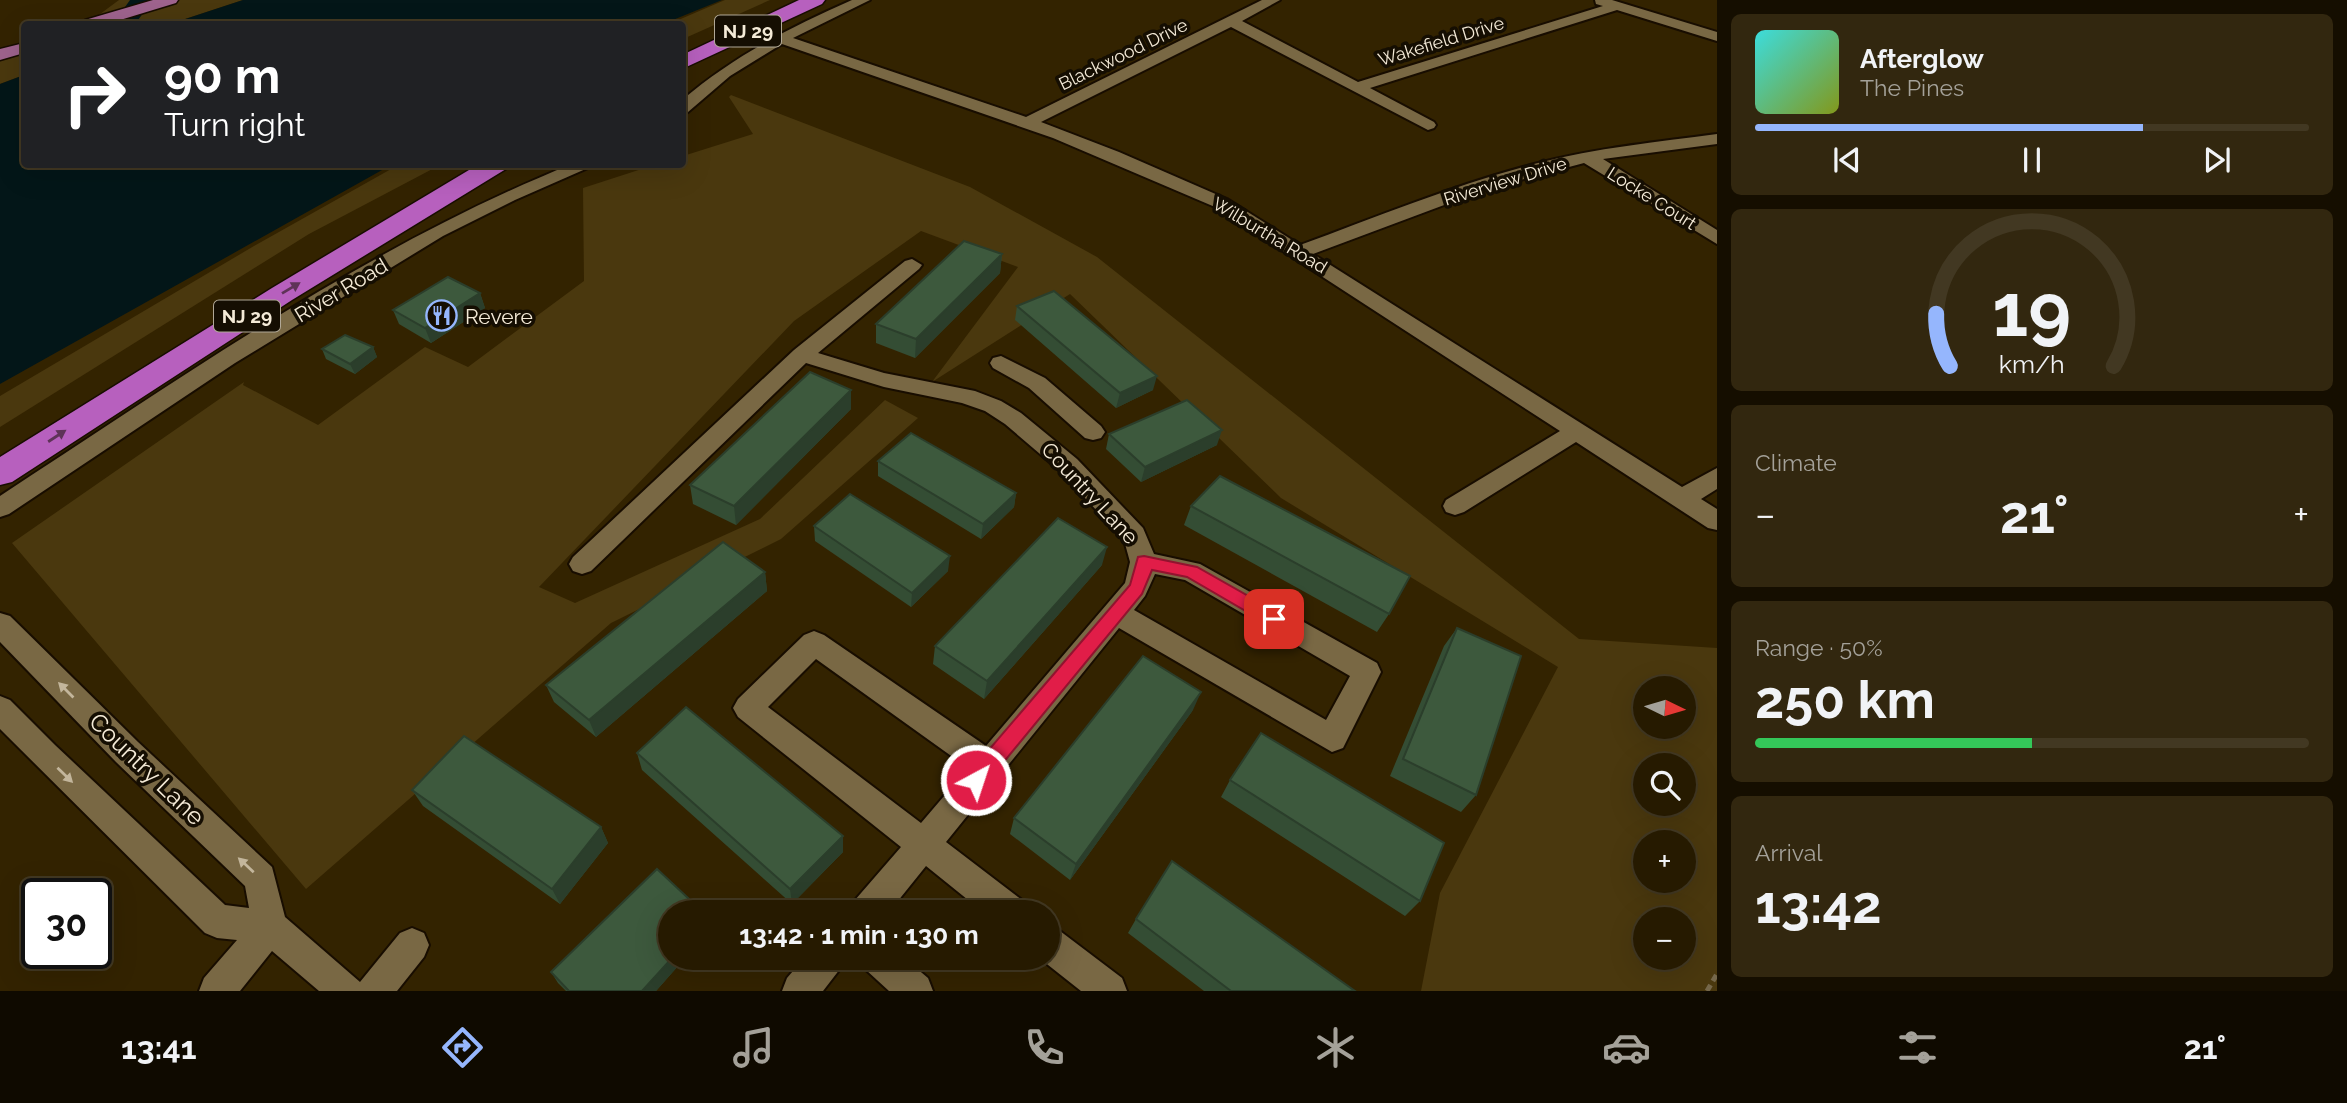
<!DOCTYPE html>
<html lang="en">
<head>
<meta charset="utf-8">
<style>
  :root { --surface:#261a00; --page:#32270f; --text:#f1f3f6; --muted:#a4a199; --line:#423822; --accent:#95b6fd }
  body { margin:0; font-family:Raleway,sans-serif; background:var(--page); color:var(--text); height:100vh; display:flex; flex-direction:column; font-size:26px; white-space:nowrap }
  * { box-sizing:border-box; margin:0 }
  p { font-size:23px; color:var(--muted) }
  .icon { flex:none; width:38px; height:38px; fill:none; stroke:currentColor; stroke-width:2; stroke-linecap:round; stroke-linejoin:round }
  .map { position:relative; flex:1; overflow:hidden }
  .details { display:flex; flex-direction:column; gap:14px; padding:14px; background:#150e00; width:630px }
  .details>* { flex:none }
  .guide { position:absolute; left:21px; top:21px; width:665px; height:147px; border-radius:7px; box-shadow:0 7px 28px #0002,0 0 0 2px var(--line); background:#202124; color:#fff; overflow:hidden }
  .needle { width:46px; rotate:95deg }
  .tools { position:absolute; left:1633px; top:676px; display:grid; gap:14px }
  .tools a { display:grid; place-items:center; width:63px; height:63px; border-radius:50%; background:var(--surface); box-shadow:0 7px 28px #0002,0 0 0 2px var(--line); font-size:35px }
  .speed { position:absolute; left:21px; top:878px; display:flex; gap:14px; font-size:35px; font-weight:700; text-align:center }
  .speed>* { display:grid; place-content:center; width:91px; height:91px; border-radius:50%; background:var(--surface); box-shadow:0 7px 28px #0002,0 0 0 2px var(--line); line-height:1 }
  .speed .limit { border:4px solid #111; border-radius:10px; background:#fff; color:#111 }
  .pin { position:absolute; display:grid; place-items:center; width:60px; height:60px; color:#fff; margin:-30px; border-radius:14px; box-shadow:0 4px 10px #0006 }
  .me { position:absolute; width:77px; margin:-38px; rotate:40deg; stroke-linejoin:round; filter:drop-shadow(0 0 5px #0008) }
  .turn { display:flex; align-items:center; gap:24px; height:147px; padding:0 28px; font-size:32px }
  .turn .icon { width:91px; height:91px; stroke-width:2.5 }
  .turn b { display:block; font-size:49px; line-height:60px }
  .big { font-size:52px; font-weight:700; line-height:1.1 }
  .details .card { flex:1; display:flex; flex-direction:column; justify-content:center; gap:10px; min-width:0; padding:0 24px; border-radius:10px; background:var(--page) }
  .details .dial { align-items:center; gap:0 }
  .dial svg { height:182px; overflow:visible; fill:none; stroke:var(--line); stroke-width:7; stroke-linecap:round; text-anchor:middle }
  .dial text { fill:var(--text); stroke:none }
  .song { display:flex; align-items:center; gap:21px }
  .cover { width:84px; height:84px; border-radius:10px; background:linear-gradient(135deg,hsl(180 70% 55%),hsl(70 70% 35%)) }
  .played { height:7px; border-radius:4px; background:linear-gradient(90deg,var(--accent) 70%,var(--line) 70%) }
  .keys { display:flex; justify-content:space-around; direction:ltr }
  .heat { display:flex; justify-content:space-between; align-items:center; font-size:38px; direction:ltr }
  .charge { height:10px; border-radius:5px; background:linear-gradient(90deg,#34c759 50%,var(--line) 0) }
  .trip { position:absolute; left:658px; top:900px; width:402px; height:70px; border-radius:35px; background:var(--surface); box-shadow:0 7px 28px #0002,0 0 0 2px var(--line); font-weight:700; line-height:70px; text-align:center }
  .tab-bar { display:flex; height:112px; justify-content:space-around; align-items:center; background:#0f0a00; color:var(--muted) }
  .tab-bar .icon { width:49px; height:49px }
  .tab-bar .on { color:var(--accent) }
  .tab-bar b { font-size:32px; color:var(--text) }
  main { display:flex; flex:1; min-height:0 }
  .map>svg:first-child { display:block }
  .green { fill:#4a380e; fill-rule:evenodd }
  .water { fill:#031618 }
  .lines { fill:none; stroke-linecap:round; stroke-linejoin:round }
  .river { fill:#031618; fill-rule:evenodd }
  .minor-casing { stroke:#180d00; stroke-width:4 }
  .major-casing { stroke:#180d00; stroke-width:3 }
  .highway-casing { stroke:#180d00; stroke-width:3 }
  .path { stroke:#75674a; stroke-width:5; stroke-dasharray:7 4.5; stroke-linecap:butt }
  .minor { fill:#796844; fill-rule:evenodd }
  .major { fill:#9e638d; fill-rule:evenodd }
  .highway { fill:#b760be; fill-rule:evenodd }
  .wall { fill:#344d34 }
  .shaded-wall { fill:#2b3e2b }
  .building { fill:#3d593d; stroke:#2b3e2b; stroke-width:2 }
  .oneway { fill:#5e3357 }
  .oneway2 { fill:#c3b69c }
  .route { fill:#e11d48; stroke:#92132f; stroke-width:2 }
  .labels { text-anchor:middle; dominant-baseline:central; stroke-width:7; stroke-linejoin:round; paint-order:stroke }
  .far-street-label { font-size:18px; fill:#f4ead7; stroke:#150e02 }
  .shield { fill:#150e02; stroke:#b1a897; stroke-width:2 }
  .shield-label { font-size:19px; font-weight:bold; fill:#f4ead7 }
  .street-label { font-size:21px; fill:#f4ead7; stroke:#150e02 }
  .poi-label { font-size:21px; fill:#f4ead7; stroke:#150e02; text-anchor:start }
  .near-street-label { font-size:24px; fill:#f4ead7; stroke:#150e02 }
</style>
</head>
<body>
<main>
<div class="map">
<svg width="1717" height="991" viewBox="0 0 1717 991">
  <rect width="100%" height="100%" fill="#332300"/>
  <path class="green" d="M119 0H243L170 24H78L96 17Z
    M725 0H770L683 39 682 24H669Z
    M24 47V75L0 84V55Z
    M731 95 970 187 1097 257 1579 639 1717 648V991H1421L1440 893 1558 667 1281 498 1070 294 932 382 1018 267 921 231 794 321 539 587 575 603 760 519 885 400 918 418 781 539 611 623 306 889 12 543 244 382 243 385 318 425 425 347 468 367 584 281 583 188 654 165 682 164 683 156 753 134 729 97ZM1645 688H1684V726H1645ZM1645 765H1684V803H1645ZM1645 842H1684V880H1645ZM1645 919H1684V957H1645Z
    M400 164 440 165 309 234 0 427V396L254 246Z"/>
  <path class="water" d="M243 0H722L663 24H170Z
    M24 75V164L391 165 0 384V84Z"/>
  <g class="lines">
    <path class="river" d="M130 0H153L135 24H113Z"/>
    <defs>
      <path id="minor" d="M852 0H870L793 38 1026 117 1262 0H1280L1242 21 1358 82 1603 6 1596 4 1595 0H1612L1717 32V41L1617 10 1370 88 1434 122 1436 125 1434 128 1428 130 1231 27 1041 122 1119 152 1227 199 1300 245C1379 216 1456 184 1538 163 1596 148 1657 142 1717 134V144L1603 159 1717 230V244L1584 163 1487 189 1313 254 1682 487 1717 468V489L1701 499 1717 509V530L1708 528 1576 442 1464 512 1455 515 1446 512 1443 506 1446 500 1560 431 1215 207 1053 138 782 44 730 76 688 112 682 114V100C734 56 790 27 852 0Z
        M572 164H597L515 200 443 236 235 363 9 514 0 517V496C184 376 368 246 572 164Z
        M912 259 922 265 919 269 818 353 884 373 975 391 1001 401 1021 413 1077 459 1143 528 1154 554 1200 564 1377 663 1381 672 1343 748 1332 752 1119 628 946 842 1022 900 1027 912H983L926 866 889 912H850L855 900 901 847 738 717 733 708 738 699 804 635 814 631 824 635 986 746 1125 583 1130 562 1124 540 1060 471 1005 424 985 411 962 403 884 387 806 363 591 571 582 574 573 571 569 564 573 557 794 350 905 261ZM1155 574 1185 580 1350 676 1326 720 1134 610 1145 596ZM816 659 968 768 921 823 768 707Z
        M1001 356 1045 378 1101 426 1105 432 1101 438 1093 440 1085 438 1029 388 993 368 990 363 993 358Z
        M0 613 10 616 138 742 272 867 285 917 360 982 400 933 412 928 424 933 429 945 424 957 397 991H319L272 951 240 991H199L204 978 237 940 217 938 205 933 0 729V696L10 700 55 745 225 905 249 908 245 886 116 762 0 642Z
        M1048 926 1060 931 1122 978 1127 991H1081L1038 957H1048Z
        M805 957H845L840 969 823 991H782L787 978Z
        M860 957H903L928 978 933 991H889L865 969Z"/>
      <path id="major" d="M153 0H178L176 3 107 24H82L85 20Z
        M24 43V53L0 60V49Z"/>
      <path id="highway" d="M799 0H825L822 4 682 69V55Z
        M479 164H509L506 169 292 300 12 482 0 485V457L272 288Z"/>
    </defs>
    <use href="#minor" class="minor-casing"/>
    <use href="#major" class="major-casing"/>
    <use href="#highway" class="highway-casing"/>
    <path class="path" d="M1707 991 1717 974"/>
    <use href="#minor" class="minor"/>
    <use href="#major" class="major"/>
    <use href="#highway" class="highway"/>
  </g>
  <path class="wall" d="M1002 254 1000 273 915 358 876 343V324Z
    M480 293 485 308 431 343 399 324 393 310Z
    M1017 306 1153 390 1116 408 1015 320Z
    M373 347 377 357 355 374 326 359 322 349Z
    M851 390V409L736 525 693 504 690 485Z
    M1109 434 1217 445 1141 482 1106 449Z
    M878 461 1016 493 1014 507 981 539 878 476Z
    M1191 506 1389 614 1377 632 1184 525Z
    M814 526 948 571 911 607 815 541Z
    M1102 565 984 699 933 664 935 646Z
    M765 572 767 591 596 737 554 702 546 685Z
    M1457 628 1476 795 1461 812 1390 776 1444 646Z
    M1193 710 1070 880 1010 834 1014 818Z
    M637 753 843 852 792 904 642 770Z
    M1230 780 1420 901 1405 916 1221 797Z
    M412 790 601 827 608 843 560 904 423 806Z
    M1136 919 1355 991H1204L1128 933Z
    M686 957 656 991H566L558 983 551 972Z"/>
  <path class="shaded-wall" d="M1002 254 1000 273 915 358 916 339Z
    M480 293 485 308 431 343 425 328Z
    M373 347 377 357 355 374 350 364Z
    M1157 376 1153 390 1116 408 1120 393Z
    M851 390V409L736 525 734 506Z
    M1222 430 1217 445 1141 482 1145 467Z
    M1016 493 1014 507 981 539 983 524Z
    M1107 547 1102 565 984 699 987 681Z
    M950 556 948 571 911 607 912 593Z
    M765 572 767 591 596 737 589 720Z
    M1201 692 1193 710 1070 880 1076 864Z
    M601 827 608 843 560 904 552 889Z
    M843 836V852L792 904 790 889Z
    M673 957H686L656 991H642Z"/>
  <path class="building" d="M964 241 1002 254 916 339 876 324Z
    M448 277 480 293 425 328 393 310Z
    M1054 291 1157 376 1120 393 1017 306Z
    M345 335 373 347 350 364 322 349Z
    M810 372 851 390 734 506 690 485Z
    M1187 400 1222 430 1145 467 1109 434Z
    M911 433 1016 493 983 524 878 461Z
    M1220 476 1410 576 1389 614 1191 506Z
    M850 494 950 556 912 593 814 526Z
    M1058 518 1107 547 987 681 935 646Z
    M723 542 765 572 589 720 546 685Z
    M1457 628 1521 656 1476 795 1403 759Z
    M1143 656 1201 692 1076 864 1014 818Z
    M686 707 843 836 790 889 637 753Z
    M1261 733 1444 843 1420 901 1230 780Z
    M464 736 601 827 552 889 412 790Z
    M1172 861 1355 991H1231L1136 919Z
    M657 869 703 912H670V957H673L642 991H569L551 972Z"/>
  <defs><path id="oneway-solid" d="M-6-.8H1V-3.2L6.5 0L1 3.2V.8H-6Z" transform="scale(1.75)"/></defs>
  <g class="oneway">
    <use href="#oneway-solid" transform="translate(291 288) rotate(-31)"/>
    <use href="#oneway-solid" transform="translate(57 436) rotate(-33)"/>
  </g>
  <g class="oneway2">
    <use href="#oneway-solid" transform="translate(66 690) rotate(-135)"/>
    <use href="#oneway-solid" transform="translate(65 775) rotate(44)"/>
    <use href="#oneway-solid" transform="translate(246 865) rotate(-137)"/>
  </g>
  <path class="route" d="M1144 556 1197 567 1280 614 1283 619 1280 624 1274 626 1268 624 1187 577 1152 570 1142 594 984 786 976 789 969 786 966 780 969 773 1130 585 1138 557Z"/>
  <defs>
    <symbol id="restaurant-ring" viewBox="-11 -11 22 22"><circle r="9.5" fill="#150e02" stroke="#95b6fd" stroke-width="1.5"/><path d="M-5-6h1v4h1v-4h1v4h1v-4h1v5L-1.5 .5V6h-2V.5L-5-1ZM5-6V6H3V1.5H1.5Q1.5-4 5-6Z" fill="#95b6fd"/></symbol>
  </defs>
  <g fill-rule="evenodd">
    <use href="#restaurant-ring" x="424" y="298" width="35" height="35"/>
  </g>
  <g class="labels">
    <g class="far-street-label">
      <text transform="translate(1441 41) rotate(-17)">Wakefield Drive</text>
      <text transform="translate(1123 54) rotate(-26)">Blackwood Drive</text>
      <text transform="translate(1505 181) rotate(-17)">Riverview Drive</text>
      <text transform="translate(1652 198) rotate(32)">Locke Court</text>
      <text transform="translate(1270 235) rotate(31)">Wilburtha Road</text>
    </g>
    <g class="shield">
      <rect x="715" y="15.5" width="66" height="31" rx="5"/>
      <rect x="214" y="300.5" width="66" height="31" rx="5"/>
    </g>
    <g class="shield-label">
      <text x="748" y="31">NJ 29</text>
      <text x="247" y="316">NJ 29</text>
    </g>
    <g class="street-label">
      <text transform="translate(341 290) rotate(-31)">River Road</text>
      <text transform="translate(1090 493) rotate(47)">Country Lane</text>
    </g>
    <g class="poi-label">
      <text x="465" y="316">Revere</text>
    </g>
    <g class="near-street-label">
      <text transform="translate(147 769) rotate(44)">Country Lane</text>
    </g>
  </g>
</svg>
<div class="tools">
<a><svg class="needle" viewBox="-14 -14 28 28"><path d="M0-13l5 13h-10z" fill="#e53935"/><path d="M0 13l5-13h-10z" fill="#a4a199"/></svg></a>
<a><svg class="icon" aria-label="search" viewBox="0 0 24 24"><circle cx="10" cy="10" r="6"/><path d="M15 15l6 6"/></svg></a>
<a>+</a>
<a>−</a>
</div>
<div class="speed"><div class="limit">30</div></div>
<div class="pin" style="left:1274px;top:619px;background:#d93025"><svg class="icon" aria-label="arrive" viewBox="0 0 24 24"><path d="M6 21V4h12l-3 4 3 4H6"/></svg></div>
<svg class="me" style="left:976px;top:780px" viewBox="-20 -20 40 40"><circle r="17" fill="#e11d48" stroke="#fff" stroke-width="3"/><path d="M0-11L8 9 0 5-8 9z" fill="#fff"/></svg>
<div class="trip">13:42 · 1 min · 130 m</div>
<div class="guide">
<div class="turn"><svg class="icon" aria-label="right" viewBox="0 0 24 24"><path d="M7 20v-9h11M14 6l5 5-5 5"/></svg><div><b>90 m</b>Turn right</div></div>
</div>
</div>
<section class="details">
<div class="card">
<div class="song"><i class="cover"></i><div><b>Afterglow</b><p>The Pines</p></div></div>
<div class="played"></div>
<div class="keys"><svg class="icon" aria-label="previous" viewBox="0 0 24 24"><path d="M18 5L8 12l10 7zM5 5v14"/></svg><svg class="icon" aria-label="pause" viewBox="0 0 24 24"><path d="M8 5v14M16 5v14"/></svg><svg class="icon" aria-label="next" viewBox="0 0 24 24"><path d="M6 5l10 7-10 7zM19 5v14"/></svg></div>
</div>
<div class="card dial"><svg viewBox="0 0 100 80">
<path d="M14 69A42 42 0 1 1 86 69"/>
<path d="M14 69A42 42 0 0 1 8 46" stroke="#95b6fd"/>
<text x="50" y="56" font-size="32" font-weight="700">19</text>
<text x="50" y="72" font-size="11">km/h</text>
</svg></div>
<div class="card"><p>Climate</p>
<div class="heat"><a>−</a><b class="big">21°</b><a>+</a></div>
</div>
<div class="card"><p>Range · 50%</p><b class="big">250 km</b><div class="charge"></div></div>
<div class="card"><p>Arrival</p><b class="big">13:42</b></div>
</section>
</main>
<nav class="tab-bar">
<b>13:41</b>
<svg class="icon on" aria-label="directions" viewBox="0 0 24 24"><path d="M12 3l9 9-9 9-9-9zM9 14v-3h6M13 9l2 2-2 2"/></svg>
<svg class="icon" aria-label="music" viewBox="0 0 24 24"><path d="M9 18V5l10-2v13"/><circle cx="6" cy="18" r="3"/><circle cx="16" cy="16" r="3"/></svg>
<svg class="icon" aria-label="phone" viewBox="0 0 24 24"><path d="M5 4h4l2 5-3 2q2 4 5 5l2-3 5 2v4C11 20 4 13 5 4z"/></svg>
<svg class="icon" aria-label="climate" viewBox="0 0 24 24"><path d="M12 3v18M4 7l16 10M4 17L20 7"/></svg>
<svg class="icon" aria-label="car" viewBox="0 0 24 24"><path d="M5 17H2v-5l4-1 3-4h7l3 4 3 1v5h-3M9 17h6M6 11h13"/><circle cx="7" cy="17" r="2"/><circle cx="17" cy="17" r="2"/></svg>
<svg class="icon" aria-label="filters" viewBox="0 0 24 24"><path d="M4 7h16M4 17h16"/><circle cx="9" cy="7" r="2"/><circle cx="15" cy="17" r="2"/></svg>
<b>21°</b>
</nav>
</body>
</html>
